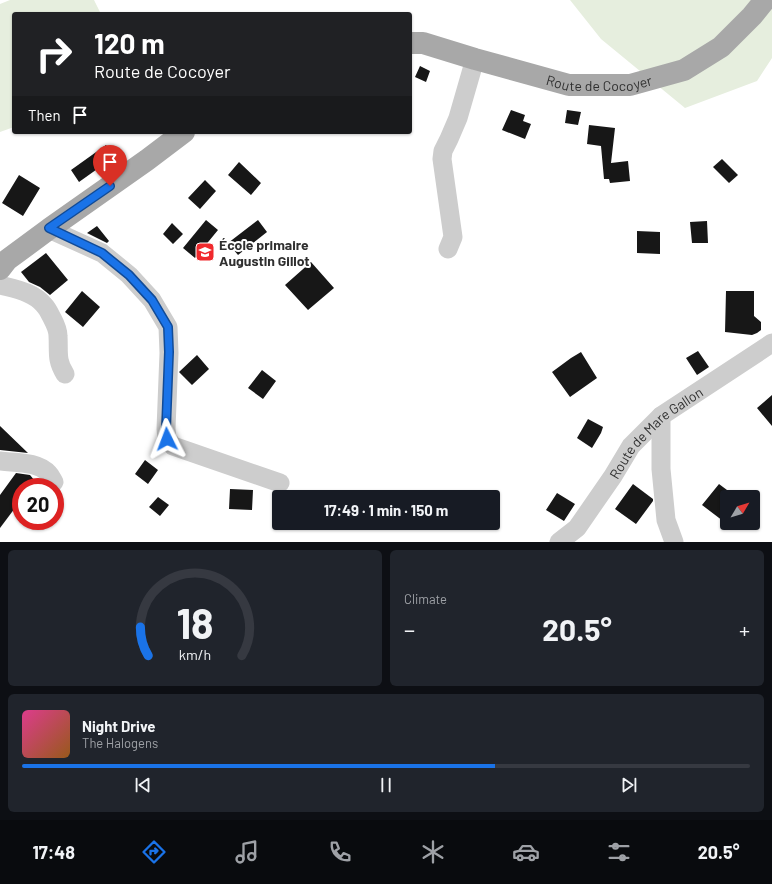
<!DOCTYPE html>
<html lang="en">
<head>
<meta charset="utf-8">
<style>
  :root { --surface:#171b24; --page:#20242c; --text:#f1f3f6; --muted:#9ea1a6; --line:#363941; --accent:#1a73e8 }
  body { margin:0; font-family:Barlow,sans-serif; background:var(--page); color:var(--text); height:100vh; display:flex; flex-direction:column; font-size:15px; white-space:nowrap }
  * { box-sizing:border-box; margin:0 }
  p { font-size:13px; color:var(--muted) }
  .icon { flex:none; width:22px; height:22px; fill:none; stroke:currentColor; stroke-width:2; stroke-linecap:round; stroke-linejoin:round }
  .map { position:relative; height:542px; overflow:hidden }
  .panel { display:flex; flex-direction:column; gap:8px; padding:8px; background:#0d0f14; flex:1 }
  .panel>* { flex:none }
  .guide { position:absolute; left:12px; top:12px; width:400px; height:122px; border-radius:4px; box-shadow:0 1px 3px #0004; background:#202124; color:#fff; overflow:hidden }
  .needle { width:26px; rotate:52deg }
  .fabs { position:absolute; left:720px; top:490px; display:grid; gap:8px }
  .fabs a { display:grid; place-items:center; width:40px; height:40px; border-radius:4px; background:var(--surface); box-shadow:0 1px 3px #0004; font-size:20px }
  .speed { position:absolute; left:12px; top:478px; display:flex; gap:8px; font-size:20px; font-weight:700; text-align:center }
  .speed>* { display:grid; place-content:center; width:52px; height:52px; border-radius:50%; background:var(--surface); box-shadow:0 1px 3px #0004; line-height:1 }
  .speed .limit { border:6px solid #d22; background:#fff; color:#111 }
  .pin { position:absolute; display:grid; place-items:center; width:34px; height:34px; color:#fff; margin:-41px -17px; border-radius:50% 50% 50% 0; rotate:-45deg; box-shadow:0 0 4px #0007 }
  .pin .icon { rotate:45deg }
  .me { position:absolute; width:44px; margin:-22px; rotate:357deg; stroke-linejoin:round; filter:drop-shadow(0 0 3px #0008) }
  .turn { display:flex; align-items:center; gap:14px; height:84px; padding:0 16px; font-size:18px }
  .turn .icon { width:52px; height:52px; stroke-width:2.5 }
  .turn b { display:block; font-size:28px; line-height:34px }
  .then { display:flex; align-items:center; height:38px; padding:0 16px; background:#0003; gap:8px; font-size:15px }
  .big { font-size:30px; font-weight:700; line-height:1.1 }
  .panel .widget { flex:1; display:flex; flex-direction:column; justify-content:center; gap:6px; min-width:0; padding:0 14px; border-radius:6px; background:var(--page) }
  .panel .dial { align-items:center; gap:0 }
  .dial svg { height:104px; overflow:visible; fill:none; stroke:var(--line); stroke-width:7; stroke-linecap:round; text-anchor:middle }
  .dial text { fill:var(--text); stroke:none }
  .song { display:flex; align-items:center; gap:12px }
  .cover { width:48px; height:48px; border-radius:6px; background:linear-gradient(135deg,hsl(330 70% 55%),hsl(30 70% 35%)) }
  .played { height:4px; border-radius:2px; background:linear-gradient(90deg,var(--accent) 65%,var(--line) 65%) }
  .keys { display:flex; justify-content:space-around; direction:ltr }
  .heat { display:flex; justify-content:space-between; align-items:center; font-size:22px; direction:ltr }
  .panel .tiles { flex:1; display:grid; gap:8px; grid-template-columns:1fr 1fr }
  .widget:last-child { grid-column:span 2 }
  .trip { position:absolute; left:272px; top:490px; width:228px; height:40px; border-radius:4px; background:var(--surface); box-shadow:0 1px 3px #0004; font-weight:700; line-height:40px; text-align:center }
  .menu { display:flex; height:64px; justify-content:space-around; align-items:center; background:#090b0e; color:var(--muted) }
  .menu .icon { width:28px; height:28px }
  .menu .on { color:var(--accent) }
  .menu b { font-size:18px; color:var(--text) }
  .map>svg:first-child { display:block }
  .green { fill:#e6eede }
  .building { fill:#171717 }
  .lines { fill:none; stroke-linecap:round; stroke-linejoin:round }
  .minor { stroke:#cdcdcd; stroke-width:19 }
  .major { stroke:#a8a8a8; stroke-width:22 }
  .route-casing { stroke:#114b97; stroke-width:10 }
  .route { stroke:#1a73e8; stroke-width:7 }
  .labels { text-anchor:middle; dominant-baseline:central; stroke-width:4; stroke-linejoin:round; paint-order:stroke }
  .street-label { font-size:14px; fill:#303030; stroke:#fff }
  .poi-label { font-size:14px; font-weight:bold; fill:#303030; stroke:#fff; text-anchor:start }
</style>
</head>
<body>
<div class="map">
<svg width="772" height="542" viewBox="0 0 772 542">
  <rect width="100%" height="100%" fill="#fff"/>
  <path class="green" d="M10 0H94L101 14H14V127L0 132V4Z
    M570 0H772V58L757 81 685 108 601 39Z"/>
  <path class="building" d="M420 66 430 71 426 82 415 77Z
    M511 110 525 115 523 121 531 124 525 139 502 130Z
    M567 110 581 112 578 125 565 123Z
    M589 125 615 128 611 163 628 161 630 181 610 183 609 179H604L601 146 587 144Z
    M106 145 114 157 79 182 71 170Z
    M722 159 738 175 729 183 713 167Z
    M239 162 261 183 251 195 228 175Z
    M19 175 40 188 23 216 2 203Z
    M205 180 216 191 200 209 188 198Z
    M206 220 218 230 195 258 183 248Z
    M258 220 267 232 238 255 228 243Z
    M707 221 708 243H692L690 222Z
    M172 223 183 234 173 244 163 234Z
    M97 226 109 241 107 243 87 233Z
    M637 231 660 232V254L637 253Z
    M46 253 68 280 50 295 40 287 29 282 21 272Z
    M311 262 334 288 308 310 285 285Z
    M82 291 100 307 83 327 65 312Z
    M726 291H754V316L761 322V330L757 333 752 335 725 332Z
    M698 351 709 367 697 375 686 358Z
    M581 352 597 378 570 397 552 372 571 358Z
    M197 355 209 369 192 385 179 372Z
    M262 370 276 381 263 399 248 388Z
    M772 395V426L757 408Z
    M588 419 603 427 601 433 592 448 577 438Z
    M0 426 28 453 0 450Z
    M145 460 158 470 148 484 135 474Z
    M16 473 30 475 40 487H21V500L0 528V495Z
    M633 484 653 499V501L636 524 615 509Z
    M719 484 727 490V524L702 505Z
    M230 489 253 490 252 510 229 509Z
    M557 493 575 504 564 521 546 510Z
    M158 497 169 505 160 516 149 507Z"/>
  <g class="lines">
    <g class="minor">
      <path d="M49 229 102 253 129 275 152 300 168 327 169 353 166 429 167 439 173 446 280 483"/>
      <path d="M448 249 453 237 442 159 443 151 449 139 458 118 475 59"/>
      <path d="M0 285C15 289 34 292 44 305 47 308 49 312 51 316 54 322 58 328 58 336 59 352 56 360 65 374"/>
      <path d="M661 416V469L666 520 674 542"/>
      <path d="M0 461C15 463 38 461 49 474 51 476 52 479 54 482"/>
      <path id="s1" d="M559 542 577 528 613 476 631 446 661 416 772 343"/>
    </g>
    <g class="major">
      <path id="s2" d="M410 43H423L475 59 569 85H630L684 70 721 47 752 16 765 0"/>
      <path d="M0 269 7 260 49 229 147 160 184 132"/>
    </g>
  </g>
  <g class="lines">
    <defs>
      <path id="route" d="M110 186 49 228 102 253 129 275 152 300 168 327 169 352 166 429 167 439"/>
    </defs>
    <use href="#route" class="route-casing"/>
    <use href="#route" class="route"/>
  </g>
  <defs>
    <symbol id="school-square" viewBox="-11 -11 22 22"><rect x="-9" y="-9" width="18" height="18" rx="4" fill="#f0292d" stroke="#fff"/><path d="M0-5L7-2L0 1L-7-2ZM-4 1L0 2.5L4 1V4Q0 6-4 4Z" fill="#fff"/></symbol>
  </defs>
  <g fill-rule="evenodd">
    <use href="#school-square" x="194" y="241" width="22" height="22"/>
  </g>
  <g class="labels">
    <g class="street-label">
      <text stroke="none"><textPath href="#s2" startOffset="195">Route de Cocoyer</textPath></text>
      <text stroke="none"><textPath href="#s1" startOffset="148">Route de Mare Gallon</textPath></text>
    </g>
    <g class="poi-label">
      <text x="219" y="244">École primaire<tspan x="219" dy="16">Augustin Gillot</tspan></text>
    </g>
  </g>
</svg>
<div class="fabs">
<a><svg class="needle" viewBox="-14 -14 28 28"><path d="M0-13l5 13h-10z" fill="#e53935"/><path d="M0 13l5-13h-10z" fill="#9ea1a6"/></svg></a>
</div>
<div class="speed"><div class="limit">20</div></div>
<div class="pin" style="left:110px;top:186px;background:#d93025"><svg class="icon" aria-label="arrive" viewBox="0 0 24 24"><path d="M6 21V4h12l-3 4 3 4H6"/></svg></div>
<svg class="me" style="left:167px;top:439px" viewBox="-20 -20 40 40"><path d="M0-17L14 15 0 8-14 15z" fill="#1a73e8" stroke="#fff" stroke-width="4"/></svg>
<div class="trip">17:49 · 1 min · 150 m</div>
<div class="guide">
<div class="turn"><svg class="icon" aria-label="right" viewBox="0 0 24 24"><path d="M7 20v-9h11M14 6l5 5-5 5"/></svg><div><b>120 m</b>Route de Cocoyer</div></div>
<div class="then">Then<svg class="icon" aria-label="arrive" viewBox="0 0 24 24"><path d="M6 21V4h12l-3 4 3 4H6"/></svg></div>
</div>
</div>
<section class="panel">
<div class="tiles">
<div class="widget dial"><svg viewBox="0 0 100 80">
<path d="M14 69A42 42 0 1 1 86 69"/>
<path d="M14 69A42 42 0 0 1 8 47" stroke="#1a73e8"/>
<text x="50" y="56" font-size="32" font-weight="700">18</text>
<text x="50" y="72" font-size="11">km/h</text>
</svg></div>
<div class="widget"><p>Climate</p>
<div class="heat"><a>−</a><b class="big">20.5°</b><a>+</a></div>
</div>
<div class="widget">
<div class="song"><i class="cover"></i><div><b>Night Drive</b><p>The Halogens</p></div></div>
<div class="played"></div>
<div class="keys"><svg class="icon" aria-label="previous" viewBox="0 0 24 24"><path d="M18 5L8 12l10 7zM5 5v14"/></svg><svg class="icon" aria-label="pause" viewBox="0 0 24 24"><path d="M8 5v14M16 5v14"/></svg><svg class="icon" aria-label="next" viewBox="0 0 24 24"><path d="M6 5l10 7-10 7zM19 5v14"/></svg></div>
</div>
</div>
</section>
<nav class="menu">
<b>17:48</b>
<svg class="icon on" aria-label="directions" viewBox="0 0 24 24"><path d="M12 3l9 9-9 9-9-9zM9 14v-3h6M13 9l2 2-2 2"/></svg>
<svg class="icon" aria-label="music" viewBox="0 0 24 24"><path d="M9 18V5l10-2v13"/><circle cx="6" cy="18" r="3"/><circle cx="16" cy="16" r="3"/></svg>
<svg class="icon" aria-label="phone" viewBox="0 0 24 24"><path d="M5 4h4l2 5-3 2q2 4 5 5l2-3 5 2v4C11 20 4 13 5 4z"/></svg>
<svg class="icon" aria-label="climate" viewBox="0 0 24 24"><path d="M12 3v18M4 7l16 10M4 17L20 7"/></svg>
<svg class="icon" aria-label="car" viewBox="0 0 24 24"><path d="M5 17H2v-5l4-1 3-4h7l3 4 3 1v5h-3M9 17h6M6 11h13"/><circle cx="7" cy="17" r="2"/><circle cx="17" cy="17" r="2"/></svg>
<svg class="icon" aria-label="filters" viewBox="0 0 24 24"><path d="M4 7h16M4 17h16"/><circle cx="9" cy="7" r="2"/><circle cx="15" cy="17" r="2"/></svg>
<b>20.5°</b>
</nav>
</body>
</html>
